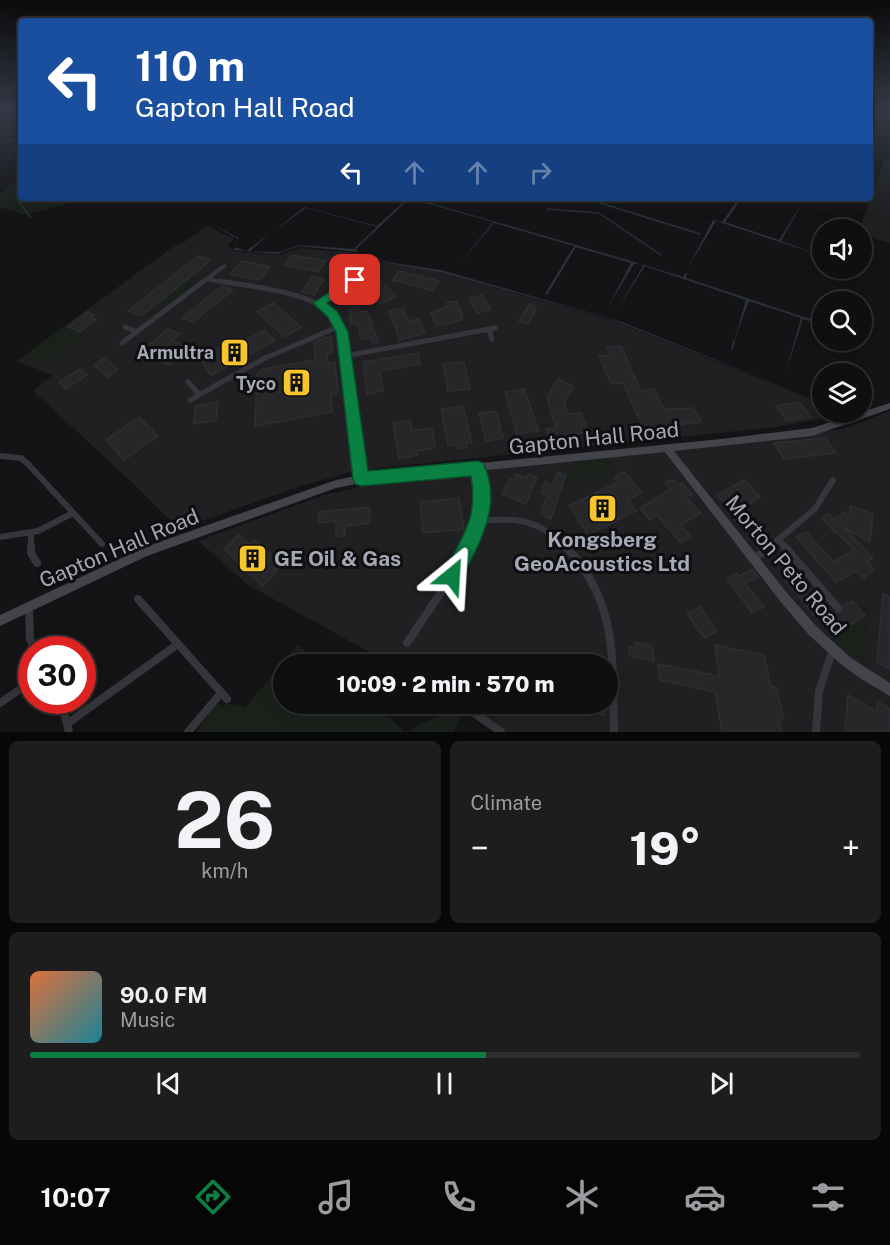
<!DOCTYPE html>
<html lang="en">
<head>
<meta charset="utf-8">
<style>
  :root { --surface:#0f0f10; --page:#1d1d1e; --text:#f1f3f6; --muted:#9b9c9f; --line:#2f2f30; --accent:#0b8043 }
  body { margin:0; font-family:"Public Sans",sans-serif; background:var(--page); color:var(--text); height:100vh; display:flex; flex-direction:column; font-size:22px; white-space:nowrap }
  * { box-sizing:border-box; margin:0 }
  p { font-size:20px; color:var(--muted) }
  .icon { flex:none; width:33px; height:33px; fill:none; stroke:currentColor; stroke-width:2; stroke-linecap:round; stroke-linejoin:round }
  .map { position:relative; height:732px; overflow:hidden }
  .sheet { display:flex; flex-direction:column; gap:9px; padding:9px; background:#080809; flex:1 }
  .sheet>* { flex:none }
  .banner { position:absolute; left:18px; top:18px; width:855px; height:183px; border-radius:6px; box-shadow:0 3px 15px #0003,0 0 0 2px var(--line); background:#1a4fa0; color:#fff; overflow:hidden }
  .tools { position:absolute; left:812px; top:219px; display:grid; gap:12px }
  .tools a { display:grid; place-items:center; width:60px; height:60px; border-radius:50%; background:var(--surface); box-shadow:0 3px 15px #0003,0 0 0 2px var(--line); font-size:30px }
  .speed { position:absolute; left:18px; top:636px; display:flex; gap:12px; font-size:30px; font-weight:700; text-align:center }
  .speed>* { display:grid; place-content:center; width:78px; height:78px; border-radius:50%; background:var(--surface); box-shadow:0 3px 15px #0003,0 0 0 2px var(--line); line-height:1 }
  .speed .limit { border:9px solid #d22; background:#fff; color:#111 }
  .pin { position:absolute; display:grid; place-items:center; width:51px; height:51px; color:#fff; margin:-26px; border-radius:12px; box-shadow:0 3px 9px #0006 }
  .me { position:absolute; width:66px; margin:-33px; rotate:27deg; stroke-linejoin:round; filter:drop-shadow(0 0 4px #0008) }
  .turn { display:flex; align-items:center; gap:21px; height:126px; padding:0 18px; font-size:27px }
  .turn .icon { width:78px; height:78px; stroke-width:2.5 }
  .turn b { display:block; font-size:42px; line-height:51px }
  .lanes { display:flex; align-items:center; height:57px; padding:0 18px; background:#0003; justify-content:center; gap:30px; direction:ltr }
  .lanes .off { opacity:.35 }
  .big { font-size:45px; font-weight:800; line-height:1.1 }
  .sheet .tile { flex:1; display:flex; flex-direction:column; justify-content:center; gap:9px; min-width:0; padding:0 21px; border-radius:9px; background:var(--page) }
  .sheet .dial { align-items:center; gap:0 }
  .dial b { font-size:78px; line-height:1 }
  .song { display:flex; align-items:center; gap:18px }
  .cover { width:72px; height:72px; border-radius:9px; background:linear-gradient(135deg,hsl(20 70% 55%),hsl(190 70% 35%)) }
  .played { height:6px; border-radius:3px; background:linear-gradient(90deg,var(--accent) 55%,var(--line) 55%) }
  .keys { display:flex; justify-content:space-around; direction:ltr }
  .heat { display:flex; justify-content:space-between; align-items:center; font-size:33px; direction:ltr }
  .sheet .tiles { flex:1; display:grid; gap:9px; grid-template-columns:1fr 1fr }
  .tile:last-child { grid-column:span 2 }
  .trip { position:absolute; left:273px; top:654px; width:345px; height:60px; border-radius:30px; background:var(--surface); box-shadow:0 3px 15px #0003,0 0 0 2px var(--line); font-weight:800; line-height:60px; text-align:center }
  .tab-bar { display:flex; height:96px; justify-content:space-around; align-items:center; background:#060606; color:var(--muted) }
  .tab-bar .icon { width:42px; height:42px }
  .tab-bar .active { color:var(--accent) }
  .tab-bar b { font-size:27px; color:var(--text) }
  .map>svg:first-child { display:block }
  .built { fill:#202023 }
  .green { fill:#1a211b }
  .water { fill:#2a313a }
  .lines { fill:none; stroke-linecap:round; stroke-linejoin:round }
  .stream { stroke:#2a313a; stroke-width:1.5 }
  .building { fill:#27272a; stroke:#2e2e32; stroke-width:1.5 }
  .street-far3 { stroke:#35353b; stroke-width:4 }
  .street-far2 { stroke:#35353b; stroke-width:5 }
  .street-far1 { stroke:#35353b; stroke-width:6 }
  .street { stroke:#35353b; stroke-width:8 }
  .secondary { fill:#43444b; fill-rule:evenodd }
  .route { fill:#0b8043; stroke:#07532c; stroke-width:1.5 }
  .labels { text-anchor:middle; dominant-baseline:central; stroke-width:6; stroke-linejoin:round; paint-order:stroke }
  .poi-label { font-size:18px; font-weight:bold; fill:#a5a9b6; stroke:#0f0f11; text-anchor:end }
  .near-street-label { font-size:21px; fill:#a5a9b6; stroke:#0f0f11 }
  .near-poi-label { font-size:21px; font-weight:bold; fill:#a5a9b6; stroke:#0f0f11 }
</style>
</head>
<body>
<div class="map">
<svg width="890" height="732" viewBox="0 0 890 732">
  <rect width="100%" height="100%" fill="#141416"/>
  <path class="built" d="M885 159 890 160V243L861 234 859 229Z
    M208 225 220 233 234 238 228 245 233 251 280 255 299 248 358 253 382 262 444 273 613 321 813 400 822 405V412L840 415 776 427 369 469 364 461 356 409 347 412 354 466 351 472 301 486 179 529 138 488 33 391 53 375 17 361 170 249 184 242Z
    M890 411V732H494L492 720 462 704H608V664H391L248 585 198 541 321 496 376 483 843 429Z"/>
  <path class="green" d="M13 182 21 184V198H88L25 215 0 207V194Z
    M193 277 201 280 148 319 142 316 187 279Z
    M64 326 88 336 48 362 27 354Z
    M613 459 616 467 614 469 603 466 607 472 594 479 590 474 563 487 571 463Z
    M870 599 863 663 833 637 865 616 858 607Z
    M298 644 319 664H284V704H360L379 707 405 732 454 708 462 714 454 732H196L215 705 221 704 223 707 227 703 245 708Z"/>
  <path class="water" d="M270 198 377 226 408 198H412L409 199 356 249 358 252 299 246 277 254 234 250 238 239 211 224 239 238 235 247 246 251 270 234 250 251 279 252 300 245 354 249 377 227 306 208 273 232 304 207Z
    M739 198H742L725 222 779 240 805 198 781 241 822 256 716 221 688 268 713 220 722 222Z
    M417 199 638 263V264H634L607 308 631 263 576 247 547 295 545 294 574 246 494 223 455 269 493 222 415 200Z
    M363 252 387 262 441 270 622 322 815 400 610 319 444 273 387 263Z
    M641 264 683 277 687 271 686 278 822 323V325L803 319 784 377 801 318 749 301 734 341 746 300 645 266 614 315 643 266Z"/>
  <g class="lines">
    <path class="stream" d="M7 140 21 141
      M16 198 31 218
      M591 198 600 203 700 234
      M547 209 599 213 661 255
      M732 349 734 341"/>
  </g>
  <path class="building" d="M292 255 326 261 318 272 284 265Z
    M198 256 211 260 142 316 128 311Z
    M348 257 366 263 353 275 335 268Z
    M242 261 270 267 260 280 230 274Z
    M399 271 439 281 433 291 393 280Z
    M312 277 324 279 314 295 302 292Z
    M379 280 396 296 380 304 377 301 369 305 358 294 344 301 341 297Z
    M222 286 233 290 193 322 182 318Z
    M482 295 491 310 477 313 469 298Z
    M456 301 463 316H461L462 320 437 326 431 313 449 306 447 303Z
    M273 303 301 327 285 337 257 312Z
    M529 304 535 306 534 309 536 310 528 324 519 321Z
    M357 306 361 312 367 311 378 342 373 343 371 337 361 339 357 323 351 324 349 317 352 316 348 310Z
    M403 308 408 321 419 319 425 333 400 340 389 311Z
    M87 312 94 315 91 318 96 320 80 332 68 327Z
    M168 329 180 334 172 340 188 348 168 365 152 357 156 354 144 349Z
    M265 330 275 341 211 375 202 362 217 355 214 350 234 340 237 344Z
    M331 336 333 353 327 354 328 363 335 362 338 393 331 395 332 412 255 426 257 374 263 369 315 360 314 342Z
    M621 346 641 391 654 389 662 406 667 409 693 408 701 422 643 428 623 383 611 384 599 356 611 355 607 347Z
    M418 353 420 364 380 371 383 391 367 394 363 362Z
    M105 358 118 370 107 377 94 365Z
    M464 362 470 389 448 391 443 364Z
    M80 369 87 375 66 389 59 382Z
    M558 379 574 387 564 403 568 414 581 413 588 432 549 439 546 429 556 428 547 398Z
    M524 389 539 431 517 434 505 392Z
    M218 402 216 420 193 424 196 406Z
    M799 402 811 417 787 421 776 406Z
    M463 406 472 443H466L467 447 457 449 456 445 448 446 441 409Z
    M496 411 503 438 486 441 479 413Z
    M139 417 158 436 124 460 106 440Z
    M410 420 412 431 432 428 435 448 416 451 417 455 399 459 393 423Z
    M825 438 836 453 784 459 774 443Z
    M558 472 566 475 551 519 541 514 547 496 541 493 545 482 553 485Z
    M624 472 642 492 628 500 636 511 588 535 569 506 618 482 614 477Z
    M516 474 526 478 528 474 537 477 526 504 502 494 510 478 513 480Z
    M670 480H674L678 485 682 483 692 494 686 497 701 513 681 525 691 537 681 543 657 515 650 520 640 508 671 489 665 483Z
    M744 480 760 497 733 514 717 495Z
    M459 498 464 529 423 533 420 502Z
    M850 506 873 514 870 542 843 527 873 558 867 561 874 569 864 578 856 571 836 582 796 537 806 532 834 562 854 550 836 531 835 533 822 517 829 514 836 521 837 516 841 518 842 512 849 515Z
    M369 507 370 523 346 526 344 536 336 537V521L318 523 319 512Z
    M239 534 250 544 254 540 282 565 263 586 224 549Z
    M753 569 758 577 745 583 764 607 752 613 727 578 737 573 739 576Z
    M795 573 813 594 826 609 814 615 784 579Z
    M883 594 890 597V669L877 662Z
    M852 601 865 615 846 628 832 612 841 613 843 606Z
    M700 607 717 631 704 638 687 613Z
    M635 642 652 646 654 661 630 656 629 647 636 648Z
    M715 645 764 655 771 687 776 688 784 719 778 718 782 732H722L715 692 660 680 658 664 719 676Z
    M848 695 877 712V701L890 709V732H845Z
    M578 704H605V715L578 710Z"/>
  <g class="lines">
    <path class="street-far3" d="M207 279 228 283
      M337 280 342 283
      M202 283 224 266
      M350 283 355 280"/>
    <path class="street-far2" d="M220 281C255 288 331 291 342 332 348 354 348 379 351 401
      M340 281 346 285
      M319 303 353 281
      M125 327 137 332
      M489 329 492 339
      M122 343 204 281
      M345 356 495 328
      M188 382 199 394
      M190 400 263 359 340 326"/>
    <path class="street-far1" d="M351 400 361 479
      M0 456 21 458 28 464 102 544
      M480 521C518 517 540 520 567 549
      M31 535V549
      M0 537 38 531 73 513
      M778 539 786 549
      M466 549C483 515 485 505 478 468
      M767 549 815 509 833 480"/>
    <path class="street" d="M31 547V553L37 563
      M566 547C619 603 612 661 614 732
      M785 547 838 608
      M754 559 769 547
      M138 599 227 699
      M29 607 30 639 35 650
      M407 643 452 576 467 547
      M61 700 69 732
      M0 703 32 681
      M474 713 501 732
      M68 723 178 644
      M188 732 221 693
      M816 732 819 691 832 652"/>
    <path class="secondary" d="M890 403V409L812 436 674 451 787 593 817 627 851 658 890 683V696L863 680 843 666 809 635 780 601 665 452 361 483 336 488 147 556 0 626V615L145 547 336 480 361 475 721 439 812 428Z"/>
  </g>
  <linearGradient id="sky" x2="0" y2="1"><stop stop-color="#0b0b0c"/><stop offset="0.52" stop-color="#343a47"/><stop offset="1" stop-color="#343a47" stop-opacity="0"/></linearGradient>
  <rect width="890" height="214" fill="url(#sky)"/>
  <path class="route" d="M355 276 359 277V282L327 303 337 311 348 332 368 471 478 461 483 463C504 506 478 545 459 583L452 586 446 583 443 576C460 536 479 523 471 476L361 486 355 484 353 479 336 332 328 317 313 303Z"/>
  <defs>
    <symbol id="building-square" viewBox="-11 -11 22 22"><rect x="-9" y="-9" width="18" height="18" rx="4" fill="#f6c52b" stroke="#0f0f11"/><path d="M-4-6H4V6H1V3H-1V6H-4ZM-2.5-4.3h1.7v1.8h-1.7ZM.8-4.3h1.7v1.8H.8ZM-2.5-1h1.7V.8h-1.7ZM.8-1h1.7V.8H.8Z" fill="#111"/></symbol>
  </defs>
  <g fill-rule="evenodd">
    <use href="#building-square" x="218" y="336" width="33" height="33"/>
    <use href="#building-square" x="280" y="366" width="33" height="33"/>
    <use href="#building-square" x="586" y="492" width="33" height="33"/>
    <use href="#building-square" x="236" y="542" width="33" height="33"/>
  </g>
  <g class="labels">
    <g class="poi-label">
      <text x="214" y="352">Armultra</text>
      <text x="276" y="383">Tyco</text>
    </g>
    <g class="near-street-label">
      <text transform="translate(594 438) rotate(-6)">Gapton Hall Road</text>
      <text transform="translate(119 548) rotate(-23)">Gapton Hall Road</text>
      <text transform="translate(786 565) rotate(50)">Morton Peto Road</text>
    </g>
    <g class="near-poi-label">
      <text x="602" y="539">Kongsberg<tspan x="602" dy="24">GeoAcoustics Ltd</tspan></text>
      <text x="274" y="558" text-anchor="start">GE Oil &amp; Gas</text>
    </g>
  </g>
</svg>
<div class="tools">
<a><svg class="icon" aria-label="sound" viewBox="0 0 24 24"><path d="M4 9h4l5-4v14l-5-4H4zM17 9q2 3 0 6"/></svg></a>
<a><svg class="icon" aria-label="search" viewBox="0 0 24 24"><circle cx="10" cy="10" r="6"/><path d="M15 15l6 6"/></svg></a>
<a><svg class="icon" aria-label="layers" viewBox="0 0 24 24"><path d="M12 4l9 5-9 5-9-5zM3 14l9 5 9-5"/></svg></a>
</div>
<div class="speed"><div class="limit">30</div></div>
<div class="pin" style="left:355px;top:280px;background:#d93025"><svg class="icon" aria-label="arrive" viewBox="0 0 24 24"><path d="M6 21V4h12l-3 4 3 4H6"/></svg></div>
<svg class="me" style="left:452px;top:576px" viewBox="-20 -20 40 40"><path d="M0-17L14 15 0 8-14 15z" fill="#0b8043" stroke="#fff" stroke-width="4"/></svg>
<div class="trip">10:09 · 2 min · 570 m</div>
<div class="banner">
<div class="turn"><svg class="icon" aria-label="left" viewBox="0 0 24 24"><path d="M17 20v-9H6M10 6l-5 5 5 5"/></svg><div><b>110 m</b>Gapton Hall Road</div></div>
<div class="lanes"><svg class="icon" aria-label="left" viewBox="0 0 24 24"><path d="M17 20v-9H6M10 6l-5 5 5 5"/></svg><svg class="icon off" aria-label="ahead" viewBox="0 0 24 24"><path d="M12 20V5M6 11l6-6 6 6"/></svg><svg class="icon off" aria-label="ahead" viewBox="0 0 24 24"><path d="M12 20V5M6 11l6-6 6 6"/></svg><svg class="icon off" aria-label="right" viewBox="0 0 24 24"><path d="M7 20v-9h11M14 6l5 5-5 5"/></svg></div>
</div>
</div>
<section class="sheet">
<div class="tiles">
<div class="tile dial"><b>26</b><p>km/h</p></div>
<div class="tile"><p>Climate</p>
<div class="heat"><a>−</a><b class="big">19°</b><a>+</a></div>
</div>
<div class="tile">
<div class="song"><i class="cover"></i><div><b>90.0 FM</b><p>Music</p></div></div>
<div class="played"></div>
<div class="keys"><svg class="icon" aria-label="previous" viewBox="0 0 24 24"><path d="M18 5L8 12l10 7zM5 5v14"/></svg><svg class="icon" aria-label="pause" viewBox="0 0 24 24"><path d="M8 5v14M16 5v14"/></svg><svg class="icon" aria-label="next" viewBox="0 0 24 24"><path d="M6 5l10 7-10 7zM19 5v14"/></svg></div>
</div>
</div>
</section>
<nav class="tab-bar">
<b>10:07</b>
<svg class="icon active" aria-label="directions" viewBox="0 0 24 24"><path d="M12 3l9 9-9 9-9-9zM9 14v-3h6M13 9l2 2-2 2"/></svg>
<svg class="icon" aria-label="music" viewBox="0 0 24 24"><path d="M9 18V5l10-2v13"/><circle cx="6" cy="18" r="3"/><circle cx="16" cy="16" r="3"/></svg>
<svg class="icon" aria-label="phone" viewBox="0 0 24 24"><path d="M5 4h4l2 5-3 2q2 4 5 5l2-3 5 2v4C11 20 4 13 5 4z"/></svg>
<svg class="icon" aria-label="climate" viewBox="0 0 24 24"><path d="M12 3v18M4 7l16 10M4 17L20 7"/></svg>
<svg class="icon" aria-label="car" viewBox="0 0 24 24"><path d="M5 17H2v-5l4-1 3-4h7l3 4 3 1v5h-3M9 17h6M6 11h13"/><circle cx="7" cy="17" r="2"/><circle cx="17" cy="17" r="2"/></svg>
<svg class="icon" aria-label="filters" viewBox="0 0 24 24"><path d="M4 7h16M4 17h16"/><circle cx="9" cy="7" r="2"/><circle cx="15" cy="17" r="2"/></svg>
</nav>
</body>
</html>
